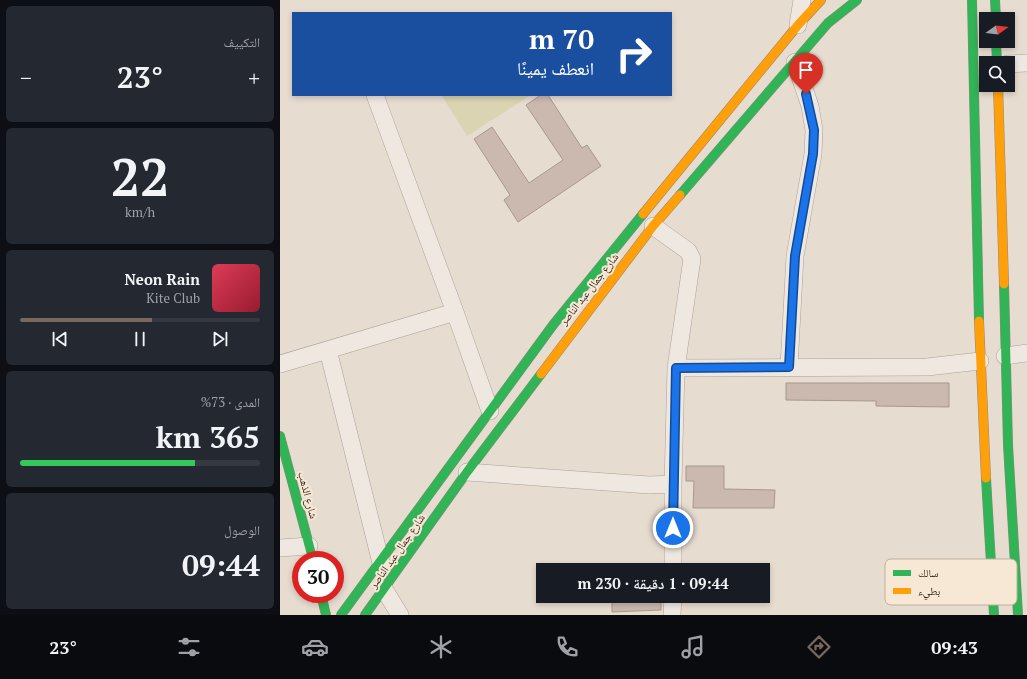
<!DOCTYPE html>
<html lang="ar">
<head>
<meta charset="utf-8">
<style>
  :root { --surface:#171b24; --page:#242831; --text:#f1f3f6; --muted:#9ea1a6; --line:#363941; --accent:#78675d }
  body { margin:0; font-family:"PT Serif","Noto Naskh Arabic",serif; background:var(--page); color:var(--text); direction:rtl; height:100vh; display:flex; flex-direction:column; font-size:15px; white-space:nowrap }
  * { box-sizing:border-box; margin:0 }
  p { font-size:13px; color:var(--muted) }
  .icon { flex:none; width:22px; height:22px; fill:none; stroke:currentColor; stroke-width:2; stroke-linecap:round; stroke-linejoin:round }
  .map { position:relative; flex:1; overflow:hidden; direction:ltr }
  .side { display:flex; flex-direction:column; gap:6px; padding:6px; background:#0d0f14; width:280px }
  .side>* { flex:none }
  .top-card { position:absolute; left:12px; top:12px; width:380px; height:84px; border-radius:0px; box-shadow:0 2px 6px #0003; direction:rtl; background:#1a4fa0; color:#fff; overflow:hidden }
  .needle { width:26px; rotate:75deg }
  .buttons { position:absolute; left:699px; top:12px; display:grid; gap:8px }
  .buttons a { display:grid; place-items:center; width:36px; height:36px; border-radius:0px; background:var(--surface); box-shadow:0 2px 6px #0003; font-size:20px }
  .speed { position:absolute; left:12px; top:551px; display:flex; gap:8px; font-size:20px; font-weight:700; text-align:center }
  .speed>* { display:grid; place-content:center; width:52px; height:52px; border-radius:50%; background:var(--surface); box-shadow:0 2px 6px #0003; line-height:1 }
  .speed .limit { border:6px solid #d22; background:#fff; color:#111 }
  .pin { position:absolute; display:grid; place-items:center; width:34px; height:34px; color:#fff; margin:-41px -17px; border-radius:50% 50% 50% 0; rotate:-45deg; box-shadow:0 0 4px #0007 }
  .pin .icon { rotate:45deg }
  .me { position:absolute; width:44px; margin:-22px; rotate:0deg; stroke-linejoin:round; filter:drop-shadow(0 0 3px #0008) }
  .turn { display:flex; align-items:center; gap:14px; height:84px; padding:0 12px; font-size:18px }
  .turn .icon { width:52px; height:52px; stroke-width:2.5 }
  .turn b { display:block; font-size:28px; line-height:34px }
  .big { font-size:30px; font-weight:600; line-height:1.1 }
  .side .tile { flex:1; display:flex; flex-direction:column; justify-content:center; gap:6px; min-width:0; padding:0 14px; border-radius:6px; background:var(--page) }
  .side .dial { align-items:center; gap:0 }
  .dial b { font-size:52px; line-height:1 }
  .song { display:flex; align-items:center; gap:12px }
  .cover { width:48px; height:48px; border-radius:6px; background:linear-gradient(135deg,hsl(350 70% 55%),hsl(350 70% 35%)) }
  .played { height:4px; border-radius:2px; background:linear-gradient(90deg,var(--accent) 55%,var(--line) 55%) }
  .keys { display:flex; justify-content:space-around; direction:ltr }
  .heat { display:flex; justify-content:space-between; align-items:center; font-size:22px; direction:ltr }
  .charge { height:6px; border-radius:3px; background:linear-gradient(90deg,#34c759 73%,var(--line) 0) }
  .trip { position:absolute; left:256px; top:563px; width:234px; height:40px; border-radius:0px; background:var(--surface); box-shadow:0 2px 6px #0003; font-weight:600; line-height:40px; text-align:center; direction:rtl }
  .dock { display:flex; height:64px; justify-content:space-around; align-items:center; background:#090b0e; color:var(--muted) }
  .dock .icon { width:28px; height:28px }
  .dock .selected { color:var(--accent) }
  .dock b { font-size:18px; color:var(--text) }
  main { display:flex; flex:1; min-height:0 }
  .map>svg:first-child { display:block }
  .green { fill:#dad4b2 }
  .building { fill:#cbb9b0; stroke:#a8978f }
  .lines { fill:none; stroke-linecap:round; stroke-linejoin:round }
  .street-casing { stroke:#aca198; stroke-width:18 }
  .fast-casing { stroke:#92877f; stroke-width:10 }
  .slow-casing { stroke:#92877f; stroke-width:10 }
  .street { stroke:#efe8e1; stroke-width:17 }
  .fast { stroke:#30b455; stroke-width:9 }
  .slow { stroke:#ff9f0a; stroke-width:9 }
  .route-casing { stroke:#114b97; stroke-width:10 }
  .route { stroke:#1a73e8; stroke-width:7 }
  .labels { text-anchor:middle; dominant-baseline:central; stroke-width:4; stroke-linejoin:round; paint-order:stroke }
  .street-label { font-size:11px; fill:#3d281f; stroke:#f7e8d6 }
  .key { fill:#f7e8d6; stroke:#bfae9f; stroke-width:1 }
  .key-label { font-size:11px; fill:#3d281f }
</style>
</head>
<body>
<main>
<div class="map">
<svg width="747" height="615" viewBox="0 0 747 615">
  <rect width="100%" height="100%" fill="#e7dcd0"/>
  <path class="green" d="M164 95H251L187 136 162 96Z"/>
  <path class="building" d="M261 95H268L302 148 307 145 321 166 238 222 224 200 230 195 194 139 212 127 249 183 283 160 246 105Z
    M506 383H669V407L596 406V401L506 400Z
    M406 466H444V489L495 490 494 508H413L414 481H406Z
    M332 596H381V610L332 612Z"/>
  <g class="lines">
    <defs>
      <path id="street" d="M518 25 522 0
        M728 64 747 63
        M95 95 175 312 210 411
        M373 226 408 251 412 259 396 368 393 484V570
        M48 350 101 563
        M725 356 747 353
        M0 364 175 312
        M509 367 515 256 533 154 534 130 530 106 515 62
        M396 368 647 367 700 361
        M187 472 369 485 393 484
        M0 548 29 546
        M104 589 120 615
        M392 615 393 596"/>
      <path id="fast" d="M692 0 699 321
        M715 0 716 19
        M716 41 717 63
        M400 195 548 23 577 0
        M724 284 728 445 738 615
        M0 436 33 560
        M706 478 714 615
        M41 594 46 615
        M61 615 273 325 363 214
        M85 615 187 472 261 374"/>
      <path id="slow" d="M718 85 724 284
        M363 214 518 25 541 0
        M699 321 706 478
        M261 374 373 226 400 195"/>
    </defs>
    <use href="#street" class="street-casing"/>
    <use href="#fast" class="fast-casing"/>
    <use href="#slow" class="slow-casing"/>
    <use href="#street" class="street"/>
    <use href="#fast" class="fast"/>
    <use href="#slow" class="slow"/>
  </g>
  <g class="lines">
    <defs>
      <path id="route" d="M393 528 396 368 509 367 515 256 533 154 534 130 526 94"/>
    </defs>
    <use href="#route" class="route-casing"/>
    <use href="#route" class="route"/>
  </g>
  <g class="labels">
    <g class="street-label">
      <text transform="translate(309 289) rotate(-52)">شارع جمال عبد الناصر</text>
      <text transform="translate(28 495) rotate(75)">شارع الذهب</text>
      <text transform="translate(117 551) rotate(-55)">شارع جمال عبد الناصر</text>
    </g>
  </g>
  <rect x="605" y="559" width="132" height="46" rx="6" class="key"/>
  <rect x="613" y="570" width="18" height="6" fill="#30b455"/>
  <rect x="613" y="588" width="18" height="6" fill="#ff9f0a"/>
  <g class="key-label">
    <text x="638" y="577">سالك</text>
    <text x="638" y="595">بطيء</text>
  </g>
</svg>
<div class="buttons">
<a><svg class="needle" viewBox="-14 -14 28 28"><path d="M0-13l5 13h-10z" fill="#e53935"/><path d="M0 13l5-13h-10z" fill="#9ea1a6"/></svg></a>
<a><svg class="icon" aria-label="search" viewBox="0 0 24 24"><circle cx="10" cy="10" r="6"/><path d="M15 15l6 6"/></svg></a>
</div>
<div class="speed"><div class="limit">30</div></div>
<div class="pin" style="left:526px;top:94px;background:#d93025"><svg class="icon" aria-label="arrive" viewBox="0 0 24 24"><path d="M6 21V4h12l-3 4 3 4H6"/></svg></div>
<svg class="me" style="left:393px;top:528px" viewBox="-20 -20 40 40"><circle r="17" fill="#1a73e8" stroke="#fff" stroke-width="3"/><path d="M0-11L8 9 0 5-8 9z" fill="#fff"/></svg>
<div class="trip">09:44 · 1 دقيقة · 230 m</div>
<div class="top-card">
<div class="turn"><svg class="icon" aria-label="right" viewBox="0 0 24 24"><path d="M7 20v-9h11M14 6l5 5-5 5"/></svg><div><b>70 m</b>انعطف يمينًا</div></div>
</div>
</div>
<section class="side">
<div class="tile"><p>التكييف</p>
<div class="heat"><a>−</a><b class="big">23°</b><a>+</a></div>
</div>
<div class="tile dial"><b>22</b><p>km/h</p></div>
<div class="tile">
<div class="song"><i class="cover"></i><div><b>Neon Rain</b><p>Kite Club</p></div></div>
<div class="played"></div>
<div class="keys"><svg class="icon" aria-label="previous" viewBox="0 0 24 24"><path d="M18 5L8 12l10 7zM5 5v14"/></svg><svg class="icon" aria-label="pause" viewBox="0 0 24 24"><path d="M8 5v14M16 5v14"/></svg><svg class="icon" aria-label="next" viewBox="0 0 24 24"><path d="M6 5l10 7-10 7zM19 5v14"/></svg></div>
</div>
<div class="tile"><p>المدى · 73%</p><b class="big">365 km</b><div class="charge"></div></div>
<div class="tile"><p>الوصول</p><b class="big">09:44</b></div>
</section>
</main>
<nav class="dock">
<b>09:43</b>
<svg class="icon selected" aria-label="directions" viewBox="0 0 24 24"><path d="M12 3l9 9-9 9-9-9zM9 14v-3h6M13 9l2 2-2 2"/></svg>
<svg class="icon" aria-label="music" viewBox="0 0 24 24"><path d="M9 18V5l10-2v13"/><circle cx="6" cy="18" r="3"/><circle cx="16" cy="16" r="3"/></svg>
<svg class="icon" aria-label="phone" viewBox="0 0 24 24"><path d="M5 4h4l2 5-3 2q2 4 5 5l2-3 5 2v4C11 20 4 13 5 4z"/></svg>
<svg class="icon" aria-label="climate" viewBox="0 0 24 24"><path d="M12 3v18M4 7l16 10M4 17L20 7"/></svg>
<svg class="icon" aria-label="car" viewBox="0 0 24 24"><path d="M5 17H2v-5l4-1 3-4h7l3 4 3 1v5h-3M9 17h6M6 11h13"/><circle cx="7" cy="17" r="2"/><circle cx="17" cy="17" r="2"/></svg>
<svg class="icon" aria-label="filters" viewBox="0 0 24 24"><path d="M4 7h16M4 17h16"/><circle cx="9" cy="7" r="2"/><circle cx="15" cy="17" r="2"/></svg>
<b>23°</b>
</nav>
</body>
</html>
